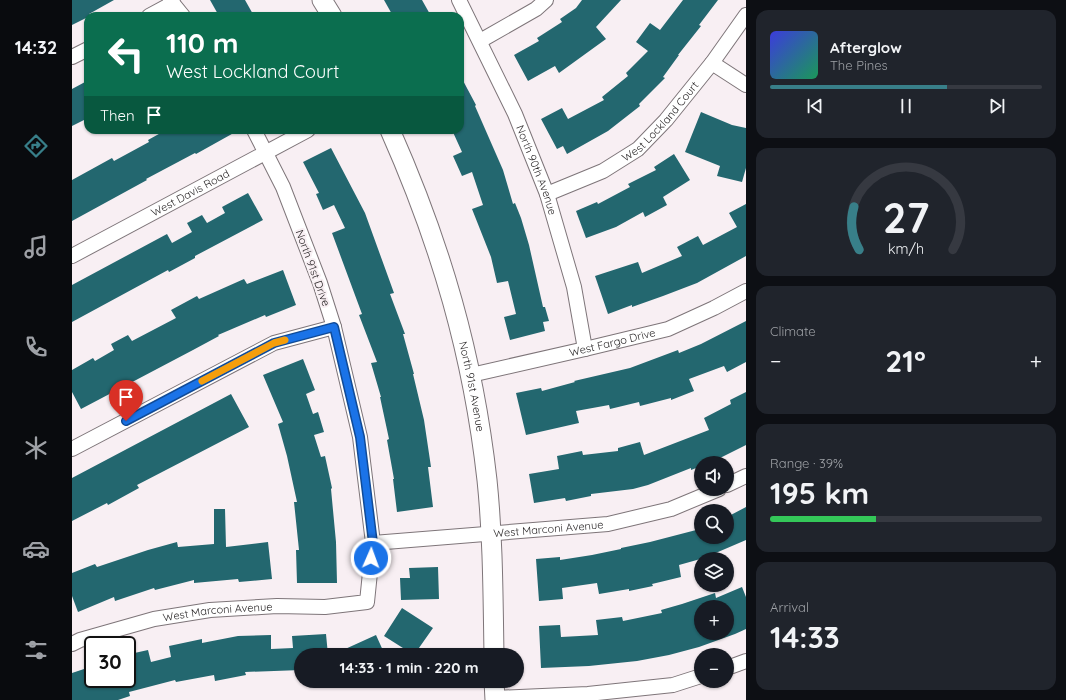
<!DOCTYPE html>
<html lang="en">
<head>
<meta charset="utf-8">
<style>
  :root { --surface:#171b24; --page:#20242c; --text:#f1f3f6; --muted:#9ea1a6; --line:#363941; --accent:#387f89 }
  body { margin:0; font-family:Quicksand,sans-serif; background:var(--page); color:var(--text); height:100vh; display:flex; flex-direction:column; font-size:15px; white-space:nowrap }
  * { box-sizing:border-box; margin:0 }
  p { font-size:13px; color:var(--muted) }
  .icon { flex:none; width:22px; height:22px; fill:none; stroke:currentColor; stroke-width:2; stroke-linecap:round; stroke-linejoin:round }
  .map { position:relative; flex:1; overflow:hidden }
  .drawer { display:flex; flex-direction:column; gap:10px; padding:10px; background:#0d0f14; width:320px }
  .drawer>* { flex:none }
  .banner { position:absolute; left:12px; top:12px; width:380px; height:122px; border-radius:12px; box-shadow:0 1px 3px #0004; background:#0b6e4f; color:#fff; overflow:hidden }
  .buttons { position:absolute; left:622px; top:456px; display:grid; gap:8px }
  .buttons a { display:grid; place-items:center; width:40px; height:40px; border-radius:50%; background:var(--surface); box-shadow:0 1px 3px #0004; font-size:20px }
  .speed { position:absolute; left:12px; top:636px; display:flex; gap:8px; font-size:20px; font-weight:700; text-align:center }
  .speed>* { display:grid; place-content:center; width:52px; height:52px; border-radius:50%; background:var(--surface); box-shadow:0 1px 3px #0004; line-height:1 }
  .speed .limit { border:2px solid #111; border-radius:6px; background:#fff; color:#111 }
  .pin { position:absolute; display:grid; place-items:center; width:34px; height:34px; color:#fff; margin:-41px -17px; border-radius:50% 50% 50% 0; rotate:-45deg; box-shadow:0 0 4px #0007 }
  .pin .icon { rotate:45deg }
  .me { position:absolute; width:44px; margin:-22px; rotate:2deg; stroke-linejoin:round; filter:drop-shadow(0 0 3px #0008) }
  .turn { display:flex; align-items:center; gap:14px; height:84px; padding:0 16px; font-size:18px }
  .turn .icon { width:52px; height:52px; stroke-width:2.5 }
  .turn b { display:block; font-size:28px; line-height:34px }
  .then { display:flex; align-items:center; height:38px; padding:0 16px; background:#0003; gap:8px; font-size:15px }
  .big { font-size:30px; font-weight:700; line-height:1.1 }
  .drawer .tile { flex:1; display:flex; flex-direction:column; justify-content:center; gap:6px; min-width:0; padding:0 14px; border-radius:12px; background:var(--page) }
  .drawer .dial { align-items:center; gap:0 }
  .dial svg { height:104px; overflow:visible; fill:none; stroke:var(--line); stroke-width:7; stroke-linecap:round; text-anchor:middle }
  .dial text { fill:var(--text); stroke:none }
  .song { display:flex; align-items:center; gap:12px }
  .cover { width:48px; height:48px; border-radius:6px; background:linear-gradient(135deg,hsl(240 70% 55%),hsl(150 70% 35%)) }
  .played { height:4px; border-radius:2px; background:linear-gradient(90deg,var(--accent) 65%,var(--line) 65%) }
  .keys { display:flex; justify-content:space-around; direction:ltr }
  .heat { display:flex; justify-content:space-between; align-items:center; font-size:22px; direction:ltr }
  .charge { height:6px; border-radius:3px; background:linear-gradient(90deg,#34c759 39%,var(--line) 0) }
  .trip { position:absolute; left:222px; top:648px; width:230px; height:40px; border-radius:20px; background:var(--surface); box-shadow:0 1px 3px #0004; font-weight:700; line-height:40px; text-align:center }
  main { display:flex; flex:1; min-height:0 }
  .tab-bar { display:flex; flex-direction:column; width:72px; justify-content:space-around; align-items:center; background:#090b0e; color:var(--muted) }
  .tab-bar .icon { width:28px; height:28px }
  .tab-bar .current { color:var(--accent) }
  .tab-bar b { font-size:18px; color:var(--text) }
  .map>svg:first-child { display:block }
  .building { fill:#23676f; fill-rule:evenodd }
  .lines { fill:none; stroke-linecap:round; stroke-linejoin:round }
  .street-casing { stroke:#7e7579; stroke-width:16 }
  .secondary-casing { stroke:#7e7579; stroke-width:21 }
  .street { stroke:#fff; stroke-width:14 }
  .secondary { stroke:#fff; stroke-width:19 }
  .route-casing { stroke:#114b97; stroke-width:10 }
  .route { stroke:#1a73e8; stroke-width:7 }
  .slow { stroke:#f59e0b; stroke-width:7 }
  .labels { text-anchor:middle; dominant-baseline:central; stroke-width:4; stroke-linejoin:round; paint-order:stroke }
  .street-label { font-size:11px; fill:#2a2728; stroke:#f8eff3 }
</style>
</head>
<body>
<main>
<nav class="tab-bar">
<b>14:32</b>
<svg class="icon current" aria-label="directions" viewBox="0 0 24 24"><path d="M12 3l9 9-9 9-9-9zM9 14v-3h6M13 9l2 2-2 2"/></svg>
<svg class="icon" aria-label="music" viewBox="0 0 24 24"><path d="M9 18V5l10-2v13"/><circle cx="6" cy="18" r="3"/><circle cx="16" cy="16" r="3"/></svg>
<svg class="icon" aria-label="phone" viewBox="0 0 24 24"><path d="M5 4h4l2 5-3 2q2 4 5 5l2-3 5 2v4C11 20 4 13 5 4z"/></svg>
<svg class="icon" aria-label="climate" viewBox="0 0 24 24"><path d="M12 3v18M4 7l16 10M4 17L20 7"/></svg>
<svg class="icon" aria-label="car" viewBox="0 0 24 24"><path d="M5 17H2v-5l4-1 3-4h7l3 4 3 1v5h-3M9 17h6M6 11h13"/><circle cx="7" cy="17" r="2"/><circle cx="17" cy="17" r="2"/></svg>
<svg class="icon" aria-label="filters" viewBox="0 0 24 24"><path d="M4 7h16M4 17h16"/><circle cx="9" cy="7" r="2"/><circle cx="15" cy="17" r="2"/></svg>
</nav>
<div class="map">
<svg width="674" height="700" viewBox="0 0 674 700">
  <rect width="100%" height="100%" fill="#f8eff3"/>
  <path class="building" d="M0 0H42L17 14 18 16 0 25Z
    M138 0H173L182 16H147Z
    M312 0H350L359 16H321Z
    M510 0H549L524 27 534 39 487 73 483 66 456 81 442 55 467 41 465 38 490 22 488 19 504 8Z
    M611 0H646L627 25 629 26 606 55H607L591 77 593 78 567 104 568 106 536 131 495 154 491 146 485 149 469 119 490 108 496 119 532 100 530 97 556 76 554 73 576 51 564 42 578 23 588 30Z
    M388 75 404 105 403 106 431 170 441 204 443 203 449 218 457 245 471 307H473L477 321 471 322 473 331 438 340 432 317 444 314 436 281 425 283 419 257 400 209 411 205 400 172 390 176 381 156 390 152 380 130H388Z
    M13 82 16 89V118L0 126V89Z
    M629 112 660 125 674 128V168L670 182 645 176 648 166 613 152Z
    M94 130H167L124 154 123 153 74 179 75 180 0 221V180L40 158 42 161 77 142 76 140Z
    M259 148 293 213 322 293 318 294 333 334H331L342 374H341L352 420 359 467H356L361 507 325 512 321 479H322L315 440 317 439 308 397H309L299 363 305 362 287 315 290 314 260 233 273 228 262 205 251 210 244 194 247 193 231 162Z
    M602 154 618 180 591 197 595 205 573 217 571 212 544 227 514 238 504 211 525 202 526 204 558 187 556 184 584 170 582 167Z
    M176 193 191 220 123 256V258L97 272 96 270 0 322V285L95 234 100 243 120 232 115 223 130 215 135 223 153 213 150 207Z
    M674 204V256L625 283 591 296 560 307V305L536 314 523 276 566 262 570 273 610 256 605 247 626 236 631 245 665 227 657 213Z
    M211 270 224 305 194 317 193 315 146 335 147 336 121 350 9 409 0 392V370L21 358 23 361 42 350 39 344 56 335 60 341 104 318 99 310 125 296 127 299 172 279 175 284Z
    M674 321V362L655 372 652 366 617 379 622 391 599 400V398L568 406 567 402 538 409 537 405 504 411 507 423 454 435 444 393 469 388 470 391 503 382 502 381 558 368 606 350 607 353 629 344Z
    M231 359 243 390 234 394 241 414 246 412 252 432 242 435 249 457 253 456 260 488 259 489 264 542 265 583H225L224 550H227L222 502H225L215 456 206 424 211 422 191 375Z
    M674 392V445L650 457 636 463H629V466L619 470V468L576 485 561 489 519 494V496L494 501 493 498 462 503 457 474 487 469 485 456 510 451 511 455 546 451V448L568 442 572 455 637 430 632 418 659 404 658 400Z
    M159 394 177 427 65 485 67 488 36 505 35 503 0 521V478Z
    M674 507V540L632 558 607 565 609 577 580 584 581 586 557 591V589L527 594 525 583 490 588 491 599 467 601 464 559 488 557V560L520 555 549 549V548L578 542 628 529 629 537H655V517Z
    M142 509H153L154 547 196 542 200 579 167 582 166 579 122 583V580L83 590 82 588 43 601 42 597 6 612 0 596V573L23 564 25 567 76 550 105 542 106 547 142 544Z
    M366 567 367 599 329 600 328 578H338L337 568Z
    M670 587 674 597V629L663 634 627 647 597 655 565 661 517 666 469 668 467 626 488 625 489 637 526 635 524 620 550 617 551 621 590 613 589 610 610 604 643 593 644 598ZM629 607H655V633H629Z
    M330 608 361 628 342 655 312 636Z
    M254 634 256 655H229V670L173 672 174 675 143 681 142 675 104 682 103 680 57 692 58 696 46 700H0V673L21 666V679H64L58 654 76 650 79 662 99 657 97 646 130 639V643L166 636 199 635V649L221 648 220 636Z
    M304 635 313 655H260Z"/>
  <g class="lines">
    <defs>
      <g id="street">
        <path d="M98 0 111 16"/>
        <path id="s1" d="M387 0 443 114 475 194 502 287 513 349"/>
        <path d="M77 16 101 3"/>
        <path d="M408 41 464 9 474 0"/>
        <path d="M0 57 16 49"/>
        <path d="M640 63 674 85"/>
        <path id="s2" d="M475 194 531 171 566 149 594 120 640 63 674 15"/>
        <path id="s3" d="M0 256 236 130"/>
        <path id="s4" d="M399 375 513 349 596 329 642 308 674 291"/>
        <path d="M0 449 202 343 262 327"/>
        <path d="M655 485 674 476"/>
        <path id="s5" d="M301 543 536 524 599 509 647 489"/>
        <path id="s6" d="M0 644 8 640 82 619 138 610 205 606 253 607 295 602 301 543 288 437 262 327 248 283 211 187 182 130"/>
        <path d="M655 668 674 661"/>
        <path d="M423 698 516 694 601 685 629 676"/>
      </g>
      <g id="secondary">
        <path d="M250 0 260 16"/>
        <path id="s7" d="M318 130C369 245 401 355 415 480 421 538 421 597 422 655"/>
        <path d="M422 681 423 700"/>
      </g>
    </defs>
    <use href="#street" class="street-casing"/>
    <use href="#secondary" class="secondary-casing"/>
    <use href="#street" class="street"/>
    <use href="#secondary" class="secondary"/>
  </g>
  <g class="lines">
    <defs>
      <path id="route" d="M54 421 202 343 262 327 288 437 301 543 299 558"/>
    </defs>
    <use href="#route" class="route-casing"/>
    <use href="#route" class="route"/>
    <path class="slow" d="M130 381 202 343 213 340"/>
  </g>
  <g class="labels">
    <g class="street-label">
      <text stroke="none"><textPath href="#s2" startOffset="137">West Lockland Court</textPath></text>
      <text stroke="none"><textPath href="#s1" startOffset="187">North 90th Avenue</textPath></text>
      <text stroke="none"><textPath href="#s3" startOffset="134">West Davis Road</textPath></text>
      <text transform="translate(241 268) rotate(70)">North 91st Drive</text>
      <text stroke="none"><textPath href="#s4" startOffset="145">West Fargo Drive</textPath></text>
      <text stroke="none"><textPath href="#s7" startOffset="270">North 91st Avenue</textPath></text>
      <text stroke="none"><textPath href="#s5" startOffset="176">West Marconi Avenue</textPath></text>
      <text stroke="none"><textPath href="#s6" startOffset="150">West Marconi Avenue</textPath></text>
    </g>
  </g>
</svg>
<div class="buttons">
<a><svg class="icon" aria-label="sound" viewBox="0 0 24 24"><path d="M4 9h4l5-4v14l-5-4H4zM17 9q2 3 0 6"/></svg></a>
<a><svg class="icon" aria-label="search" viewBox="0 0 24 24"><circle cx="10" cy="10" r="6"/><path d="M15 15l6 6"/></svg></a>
<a><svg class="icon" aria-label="layers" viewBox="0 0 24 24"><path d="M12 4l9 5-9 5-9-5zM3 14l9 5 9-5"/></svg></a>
<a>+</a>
<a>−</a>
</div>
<div class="speed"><div class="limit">30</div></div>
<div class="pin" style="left:54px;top:421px;background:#d93025"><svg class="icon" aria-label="arrive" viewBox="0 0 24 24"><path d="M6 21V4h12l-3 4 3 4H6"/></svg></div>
<svg class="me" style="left:299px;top:558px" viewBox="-20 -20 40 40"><circle r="17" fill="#1a73e8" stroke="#fff" stroke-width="3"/><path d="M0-11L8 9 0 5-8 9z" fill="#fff"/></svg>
<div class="trip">14:33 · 1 min · 220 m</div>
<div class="banner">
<div class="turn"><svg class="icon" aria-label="left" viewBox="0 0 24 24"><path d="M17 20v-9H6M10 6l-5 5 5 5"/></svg><div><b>110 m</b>West Lockland Court</div></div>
<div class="then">Then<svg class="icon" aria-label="arrive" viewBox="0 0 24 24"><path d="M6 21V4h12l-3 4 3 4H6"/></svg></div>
</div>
</div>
<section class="drawer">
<div class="tile">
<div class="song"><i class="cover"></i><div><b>Afterglow</b><p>The Pines</p></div></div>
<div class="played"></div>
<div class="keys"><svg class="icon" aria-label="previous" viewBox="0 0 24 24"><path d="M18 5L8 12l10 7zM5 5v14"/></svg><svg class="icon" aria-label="pause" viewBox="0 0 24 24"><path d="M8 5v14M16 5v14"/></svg><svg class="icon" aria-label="next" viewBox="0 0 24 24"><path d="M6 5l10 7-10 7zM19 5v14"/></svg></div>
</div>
<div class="tile dial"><svg viewBox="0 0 100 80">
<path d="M14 69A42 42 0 1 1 86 69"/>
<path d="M14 69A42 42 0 0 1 10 36" stroke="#387f89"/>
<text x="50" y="56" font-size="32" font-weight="700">27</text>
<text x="50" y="72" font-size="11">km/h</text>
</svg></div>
<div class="tile"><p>Climate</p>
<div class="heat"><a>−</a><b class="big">21°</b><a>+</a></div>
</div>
<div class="tile"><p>Range · 39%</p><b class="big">195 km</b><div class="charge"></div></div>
<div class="tile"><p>Arrival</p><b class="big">14:33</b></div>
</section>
</main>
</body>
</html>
